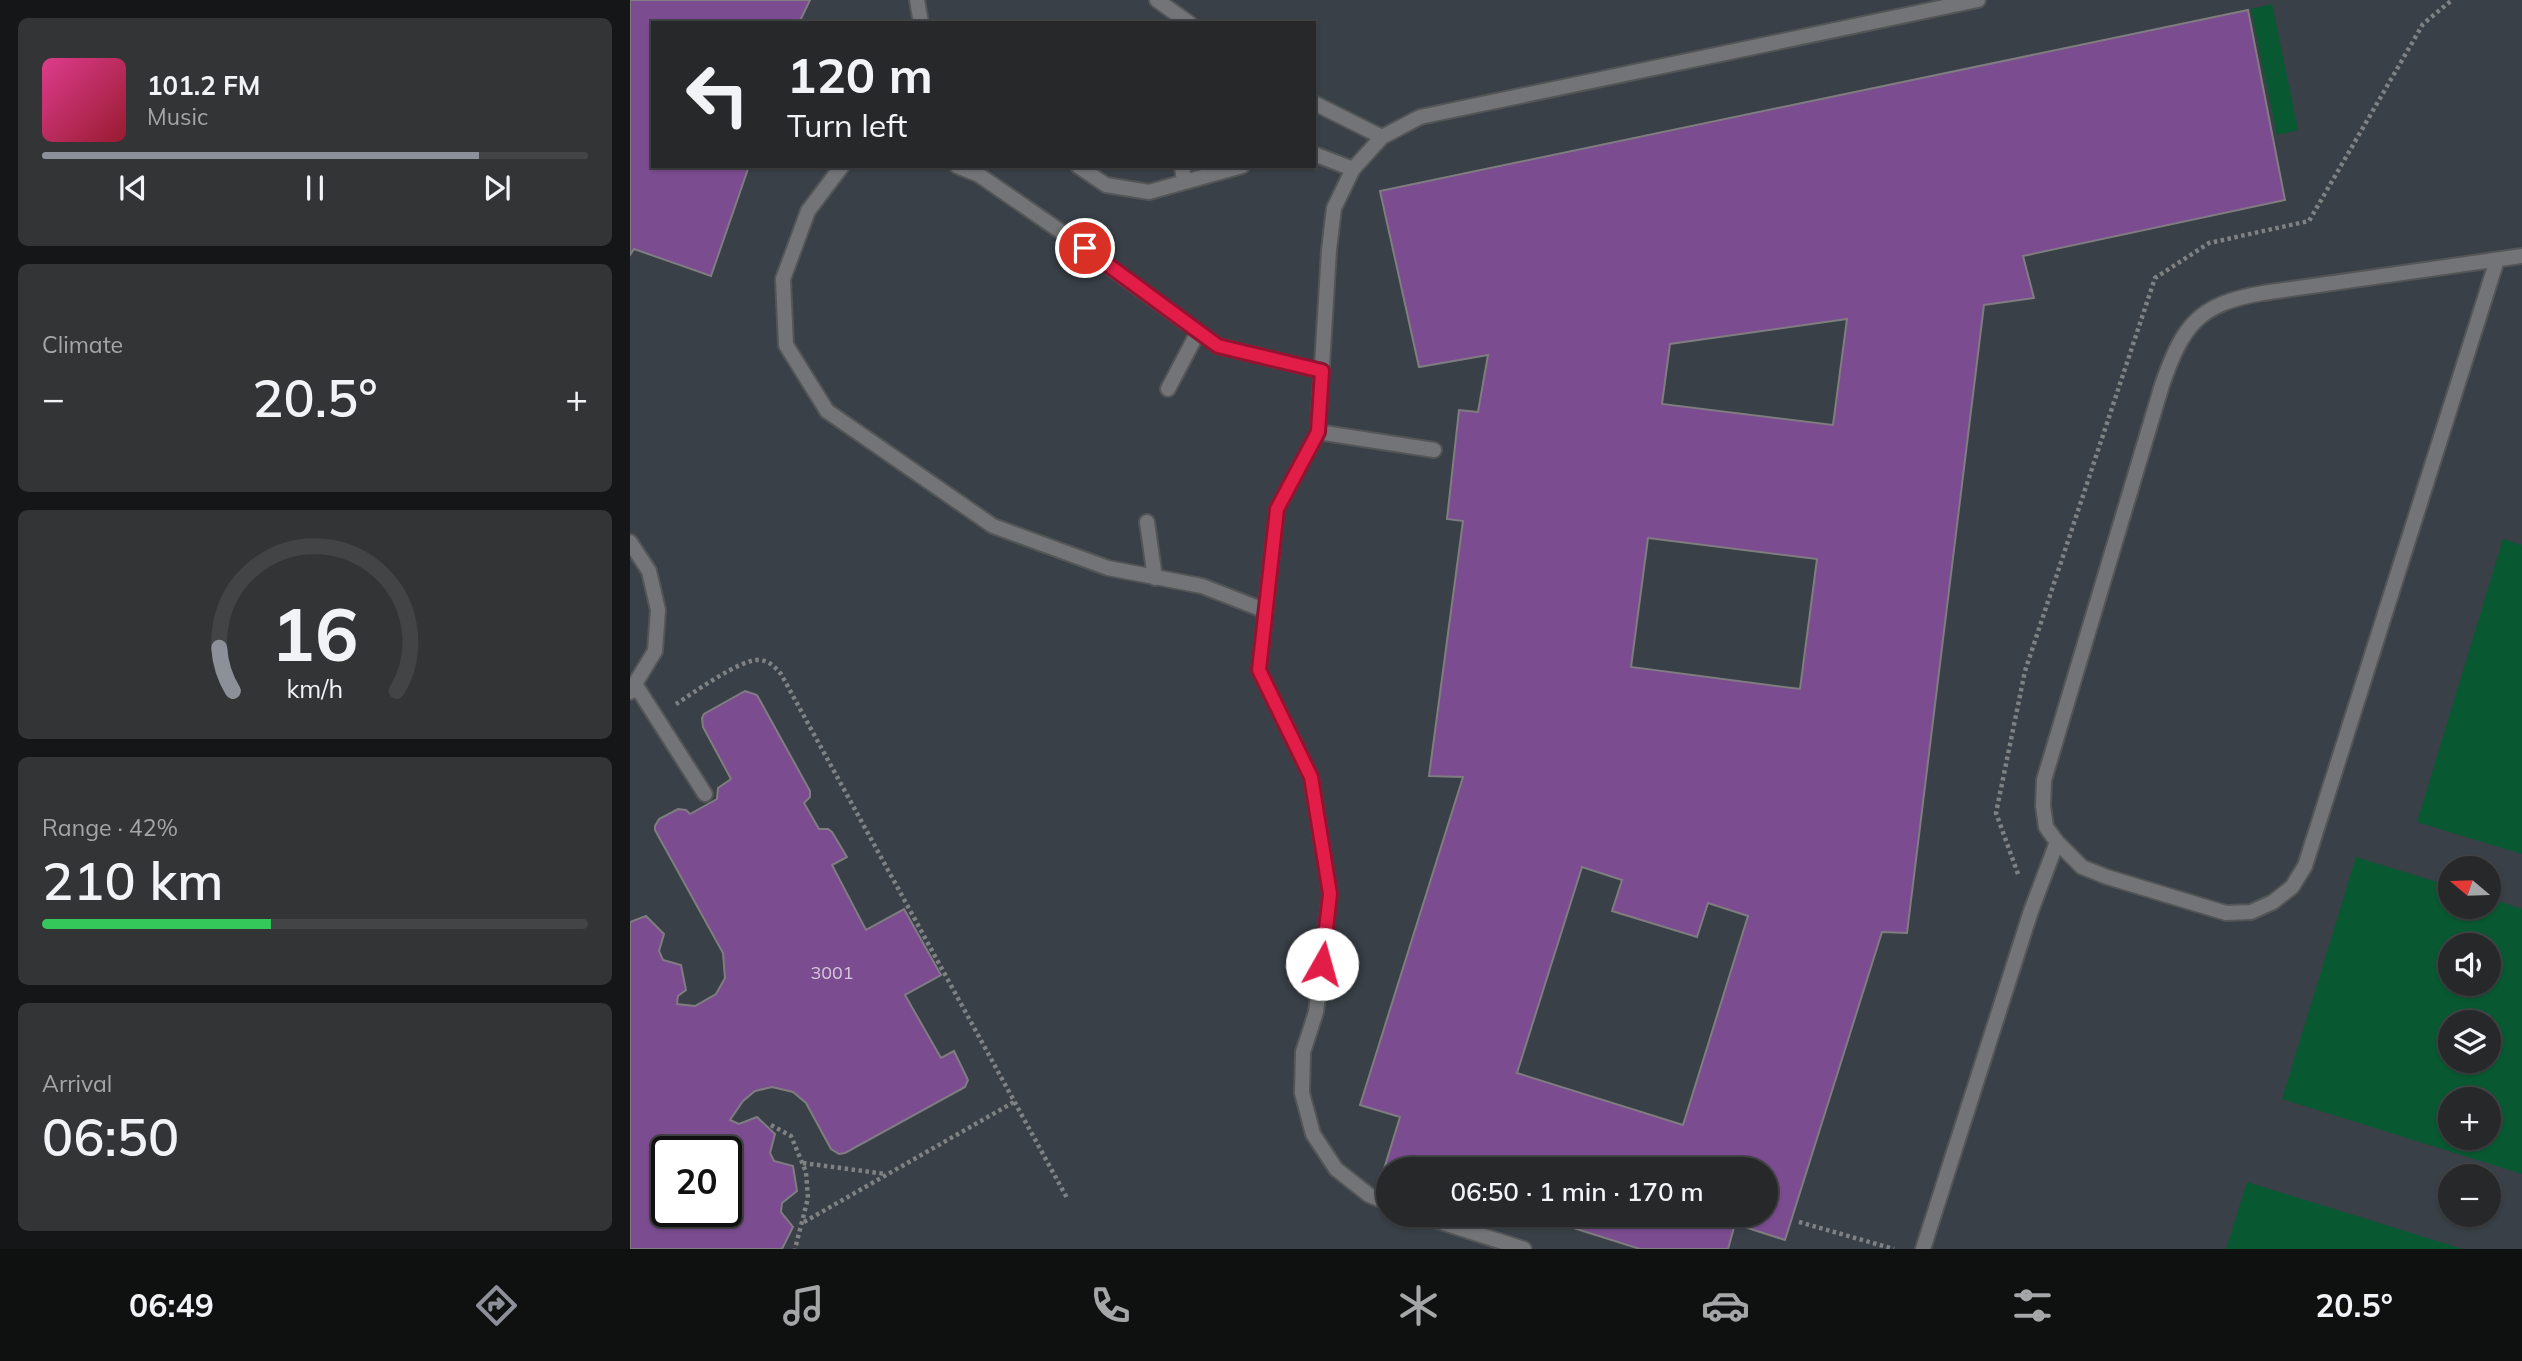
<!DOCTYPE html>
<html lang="en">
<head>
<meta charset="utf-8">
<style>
  :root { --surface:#262829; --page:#323435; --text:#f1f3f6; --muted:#a4a6a8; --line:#424446; --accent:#8c9099 }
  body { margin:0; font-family:Mulish,sans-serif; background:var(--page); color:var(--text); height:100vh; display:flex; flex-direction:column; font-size:26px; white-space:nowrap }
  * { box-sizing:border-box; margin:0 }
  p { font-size:23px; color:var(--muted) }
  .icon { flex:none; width:38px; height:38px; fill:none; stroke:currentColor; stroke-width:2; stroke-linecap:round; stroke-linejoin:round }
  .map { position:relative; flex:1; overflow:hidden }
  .drawer { display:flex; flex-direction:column; gap:18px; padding:18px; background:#151617; width:630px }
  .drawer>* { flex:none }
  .guide { position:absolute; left:21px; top:21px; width:665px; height:147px; border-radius:0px; box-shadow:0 2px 5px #0004,0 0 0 2px var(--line); background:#262829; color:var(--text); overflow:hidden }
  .needle { width:46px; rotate:289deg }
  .tools { position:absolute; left:1808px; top:856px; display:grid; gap:14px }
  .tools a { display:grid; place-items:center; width:63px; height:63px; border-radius:50%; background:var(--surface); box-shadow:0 2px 5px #0004,0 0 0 2px var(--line); font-size:35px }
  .speed { position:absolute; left:21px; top:1136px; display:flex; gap:14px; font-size:35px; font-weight:700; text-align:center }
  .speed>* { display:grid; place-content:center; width:91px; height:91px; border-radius:50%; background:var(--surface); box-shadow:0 2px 5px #0004,0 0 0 2px var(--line); line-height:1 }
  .speed .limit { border:4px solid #111; border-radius:10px; background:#fff; color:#111 }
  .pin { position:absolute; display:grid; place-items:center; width:60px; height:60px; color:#fff; margin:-30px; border:4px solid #fff; border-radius:50%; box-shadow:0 2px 7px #0007 }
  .me { position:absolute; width:77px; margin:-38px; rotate:7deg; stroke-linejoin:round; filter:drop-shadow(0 0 5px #0008) }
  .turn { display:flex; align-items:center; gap:24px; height:147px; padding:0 21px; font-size:32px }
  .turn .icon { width:91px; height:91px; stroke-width:2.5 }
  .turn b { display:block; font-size:49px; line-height:60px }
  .big { font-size:52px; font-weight:600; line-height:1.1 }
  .drawer .widget { flex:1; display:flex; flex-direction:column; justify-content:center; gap:10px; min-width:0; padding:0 24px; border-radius:10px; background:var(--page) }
  .drawer .dial { align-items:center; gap:0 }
  .dial svg { height:182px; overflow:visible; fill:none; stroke:var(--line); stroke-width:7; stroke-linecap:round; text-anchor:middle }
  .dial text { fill:var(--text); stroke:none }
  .song { display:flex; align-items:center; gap:21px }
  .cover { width:84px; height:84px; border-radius:10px; background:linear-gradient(135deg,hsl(330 70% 55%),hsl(350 70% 35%)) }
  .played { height:7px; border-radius:4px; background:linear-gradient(90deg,var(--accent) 80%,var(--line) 80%) }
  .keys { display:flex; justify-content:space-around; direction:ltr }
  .heat { display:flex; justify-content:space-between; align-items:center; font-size:38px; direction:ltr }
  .charge { height:10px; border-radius:5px; background:linear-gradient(90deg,#34c759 42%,var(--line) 0) }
  .trip { position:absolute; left:746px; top:1157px; width:402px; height:70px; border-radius:35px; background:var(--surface); box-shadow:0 2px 5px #0004,0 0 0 2px var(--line); font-weight:600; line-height:70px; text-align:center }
  .menu { display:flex; height:112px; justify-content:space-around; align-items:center; background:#0f1010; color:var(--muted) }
  .menu .icon { width:49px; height:49px }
  .menu .selected { color:var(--accent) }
  .menu b { font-size:32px; color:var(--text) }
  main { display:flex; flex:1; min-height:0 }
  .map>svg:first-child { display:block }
  .built { fill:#394047; fill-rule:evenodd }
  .green { fill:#085931; fill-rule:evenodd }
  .building { fill:#7b4c90; stroke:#7f7d80; stroke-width:2; fill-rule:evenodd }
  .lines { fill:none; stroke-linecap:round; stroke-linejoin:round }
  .lane-casing { stroke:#535556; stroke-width:18 }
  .path { stroke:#7f8182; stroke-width:4.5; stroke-dasharray:3.5 3.5; stroke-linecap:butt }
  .lane { stroke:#727477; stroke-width:14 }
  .route-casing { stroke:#92132f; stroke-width:18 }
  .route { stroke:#e11d48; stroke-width:12 }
  .labels { text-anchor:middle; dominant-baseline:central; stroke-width:7; stroke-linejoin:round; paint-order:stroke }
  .number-label { font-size:18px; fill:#d4c9db }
</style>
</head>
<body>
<main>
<section class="drawer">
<div class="widget">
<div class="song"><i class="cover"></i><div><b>101.2 FM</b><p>Music</p></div></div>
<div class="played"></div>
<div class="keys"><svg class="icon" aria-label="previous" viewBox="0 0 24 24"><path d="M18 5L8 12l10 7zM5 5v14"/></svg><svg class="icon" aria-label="pause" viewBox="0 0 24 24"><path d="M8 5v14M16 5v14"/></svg><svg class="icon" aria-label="next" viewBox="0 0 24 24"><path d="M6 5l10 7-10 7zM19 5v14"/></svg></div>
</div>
<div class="widget"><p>Climate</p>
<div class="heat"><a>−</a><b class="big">20.5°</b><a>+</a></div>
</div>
<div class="widget dial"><svg viewBox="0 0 100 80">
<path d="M14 69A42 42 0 1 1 86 69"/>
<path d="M14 69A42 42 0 0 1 8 50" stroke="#8c9099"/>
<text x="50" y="56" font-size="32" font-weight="700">16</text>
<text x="50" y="72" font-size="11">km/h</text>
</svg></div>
<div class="widget"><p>Range · 42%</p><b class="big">210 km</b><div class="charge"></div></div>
<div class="widget"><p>Arrival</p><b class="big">06:50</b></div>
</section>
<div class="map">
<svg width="1892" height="1249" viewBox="0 0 1892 1249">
  <rect width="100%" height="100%" fill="#333537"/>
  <path class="built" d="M0 0H1892V1249H0ZM23 23H684V166H23ZM1820 868H1858V906H1820ZM1820 945H1858V984H1820ZM1820 1022H1858V1060H1820ZM1820 1099H1858V1138H1820ZM37 1152H96V1211H37ZM758 1169H1136V1214H758ZM1820 1176H1858V1214H1820Z"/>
  <path class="green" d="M1642 4 1668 130 1647 135 1621 9Z
    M1873 539 1892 545V854L1787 822Z
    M1726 857 1820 886V906H1858L1859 898 1892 909V1174L1652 1099ZM1820 945H1858V984H1820ZM1820 1022H1858V1060H1820ZM1820 1099H1858V1138H1820Z
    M1617 1182 1833 1249H1596Z"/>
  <path class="building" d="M0 0H180L169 23H23V166H119L81 276 4 249 0 255Z
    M1618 10 1655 200 1393 256 1404 298 1354 305 1277 933 1252 932 1155 1240 1105 1224 1098 1249H1010L899 1214H1136V1169H754L770 1117 730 1105 833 777 799 776 833 521 817 519 829 410 848 412 858 355 789 367 750 191ZM1217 319 1203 425 1032 404 1040 344ZM1018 538 1187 559 1170 689 1001 667ZM952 867 992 880 982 911 1067 937 1078 903 1118 916 1053 1125 887 1073Z
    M115 691 127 695 180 791V797L174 803 189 829H198L202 832 217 857 202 865 236 930 274 909 311 975 275 995 311 1058 324 1051 338 1080 335 1087 215 1153 209 1154 201 1149 176 1103 163 1092 142 1087 125 1091 113 1101 100 1120 109 1124 127 1117 145 1134 140 1153 144 1161 163 1166 167 1191 152 1203 151 1212 163 1227 152 1249H0V922L16 916 34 934 29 951 33 960 51 965 56 990 48 996 47 1004 65 1006 86 994 95 978 93 953 25 830V826L29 819 48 809 56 810 60 814 87 799 88 788 101 779 73 727 72 718 74 714ZM37 1152H96V1211H37Z"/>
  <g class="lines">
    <defs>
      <path id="lane" d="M287 0 291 23
        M527 0 559 23
        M684 103 752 137
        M684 154 723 169
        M212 166 178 211 153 279 156 345 197 411 363 526 478 568 572 586 636 611
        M327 166 349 175 433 233 588 346 692 371
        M448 166 476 185 519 192 612 166
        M552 166 554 182
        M1867 260 1675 866 1662 887 1643 902 1621 912 1596 913 1477 877 1452 867 1427 842 1416 827 1413 806 1414 780 1532 385C1553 325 1568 304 1633 293L1892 256
        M538 389 568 332
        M688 432 647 509 629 670 681 777 700 894 686 1012 673 1052 672 1093 683 1134 706 1169 739 1195 758 1203
        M804 450 688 432 699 250 704 208 723 169 752 137 790 117 1348 0
        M517 522 525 578
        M0 542 19 571 28 610 25 651 0 692
        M5 684 75 794
        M786 1214 894 1249
        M1293 1249 1401 911 1427 842"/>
    </defs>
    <use href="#lane" class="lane-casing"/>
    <path class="path" d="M46 704C63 693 111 659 128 660 139 660 145 667 151 674L437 1198
      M1388 874 1366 813 1395 671 1525 278 1579 243 1679 221 1793 24 1822 0
      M141 1125 161 1136 176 1172 178 1198 165 1249
      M173 1163 256 1174
      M174 1222 384 1102
      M1169 1222 1264 1249"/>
    <use href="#lane" class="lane"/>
  </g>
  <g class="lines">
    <defs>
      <path id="route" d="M455 248 588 346 692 371 688 432 647 509 629 670 681 777 700 894 692 964"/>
    </defs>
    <use href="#route" class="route-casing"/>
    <use href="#route" class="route"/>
  </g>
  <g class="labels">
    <g class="number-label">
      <text x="202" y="972">3001</text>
    </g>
  </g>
</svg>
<div class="tools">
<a><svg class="needle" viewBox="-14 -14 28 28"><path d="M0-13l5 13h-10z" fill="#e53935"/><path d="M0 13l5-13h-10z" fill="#a4a6a8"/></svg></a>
<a><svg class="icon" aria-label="sound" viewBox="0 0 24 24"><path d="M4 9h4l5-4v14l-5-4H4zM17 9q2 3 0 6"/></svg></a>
<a><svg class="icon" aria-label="layers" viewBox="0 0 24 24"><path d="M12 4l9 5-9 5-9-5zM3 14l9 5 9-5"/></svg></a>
<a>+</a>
<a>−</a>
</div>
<div class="speed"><div class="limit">20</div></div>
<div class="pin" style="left:455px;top:248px;background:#d93025"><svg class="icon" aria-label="arrive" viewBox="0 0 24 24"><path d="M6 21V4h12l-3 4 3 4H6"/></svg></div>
<svg class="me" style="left:692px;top:964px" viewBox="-20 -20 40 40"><circle r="19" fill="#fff"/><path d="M0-13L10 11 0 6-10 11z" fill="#e11d48"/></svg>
<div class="trip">06:50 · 1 min · 170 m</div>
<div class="guide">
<div class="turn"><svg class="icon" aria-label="left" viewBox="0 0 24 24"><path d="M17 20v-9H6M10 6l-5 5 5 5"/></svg><div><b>120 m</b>Turn left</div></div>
</div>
</div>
</main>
<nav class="menu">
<b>06:49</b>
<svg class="icon selected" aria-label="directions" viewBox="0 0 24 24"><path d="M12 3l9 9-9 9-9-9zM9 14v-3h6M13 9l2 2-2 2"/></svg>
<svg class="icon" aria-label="music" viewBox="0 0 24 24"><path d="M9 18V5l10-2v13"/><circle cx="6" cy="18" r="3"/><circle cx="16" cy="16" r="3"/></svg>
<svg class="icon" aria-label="phone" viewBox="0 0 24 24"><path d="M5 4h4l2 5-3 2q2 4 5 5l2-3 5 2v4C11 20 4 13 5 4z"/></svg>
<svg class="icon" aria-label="climate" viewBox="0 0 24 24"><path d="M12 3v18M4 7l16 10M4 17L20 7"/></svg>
<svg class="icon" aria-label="car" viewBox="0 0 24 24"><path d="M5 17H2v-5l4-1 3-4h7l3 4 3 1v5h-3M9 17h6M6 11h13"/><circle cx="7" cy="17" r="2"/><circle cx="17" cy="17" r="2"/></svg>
<svg class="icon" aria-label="filters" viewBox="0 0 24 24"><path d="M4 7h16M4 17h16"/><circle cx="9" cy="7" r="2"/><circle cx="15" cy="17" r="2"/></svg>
<b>20.5°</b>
</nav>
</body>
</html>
